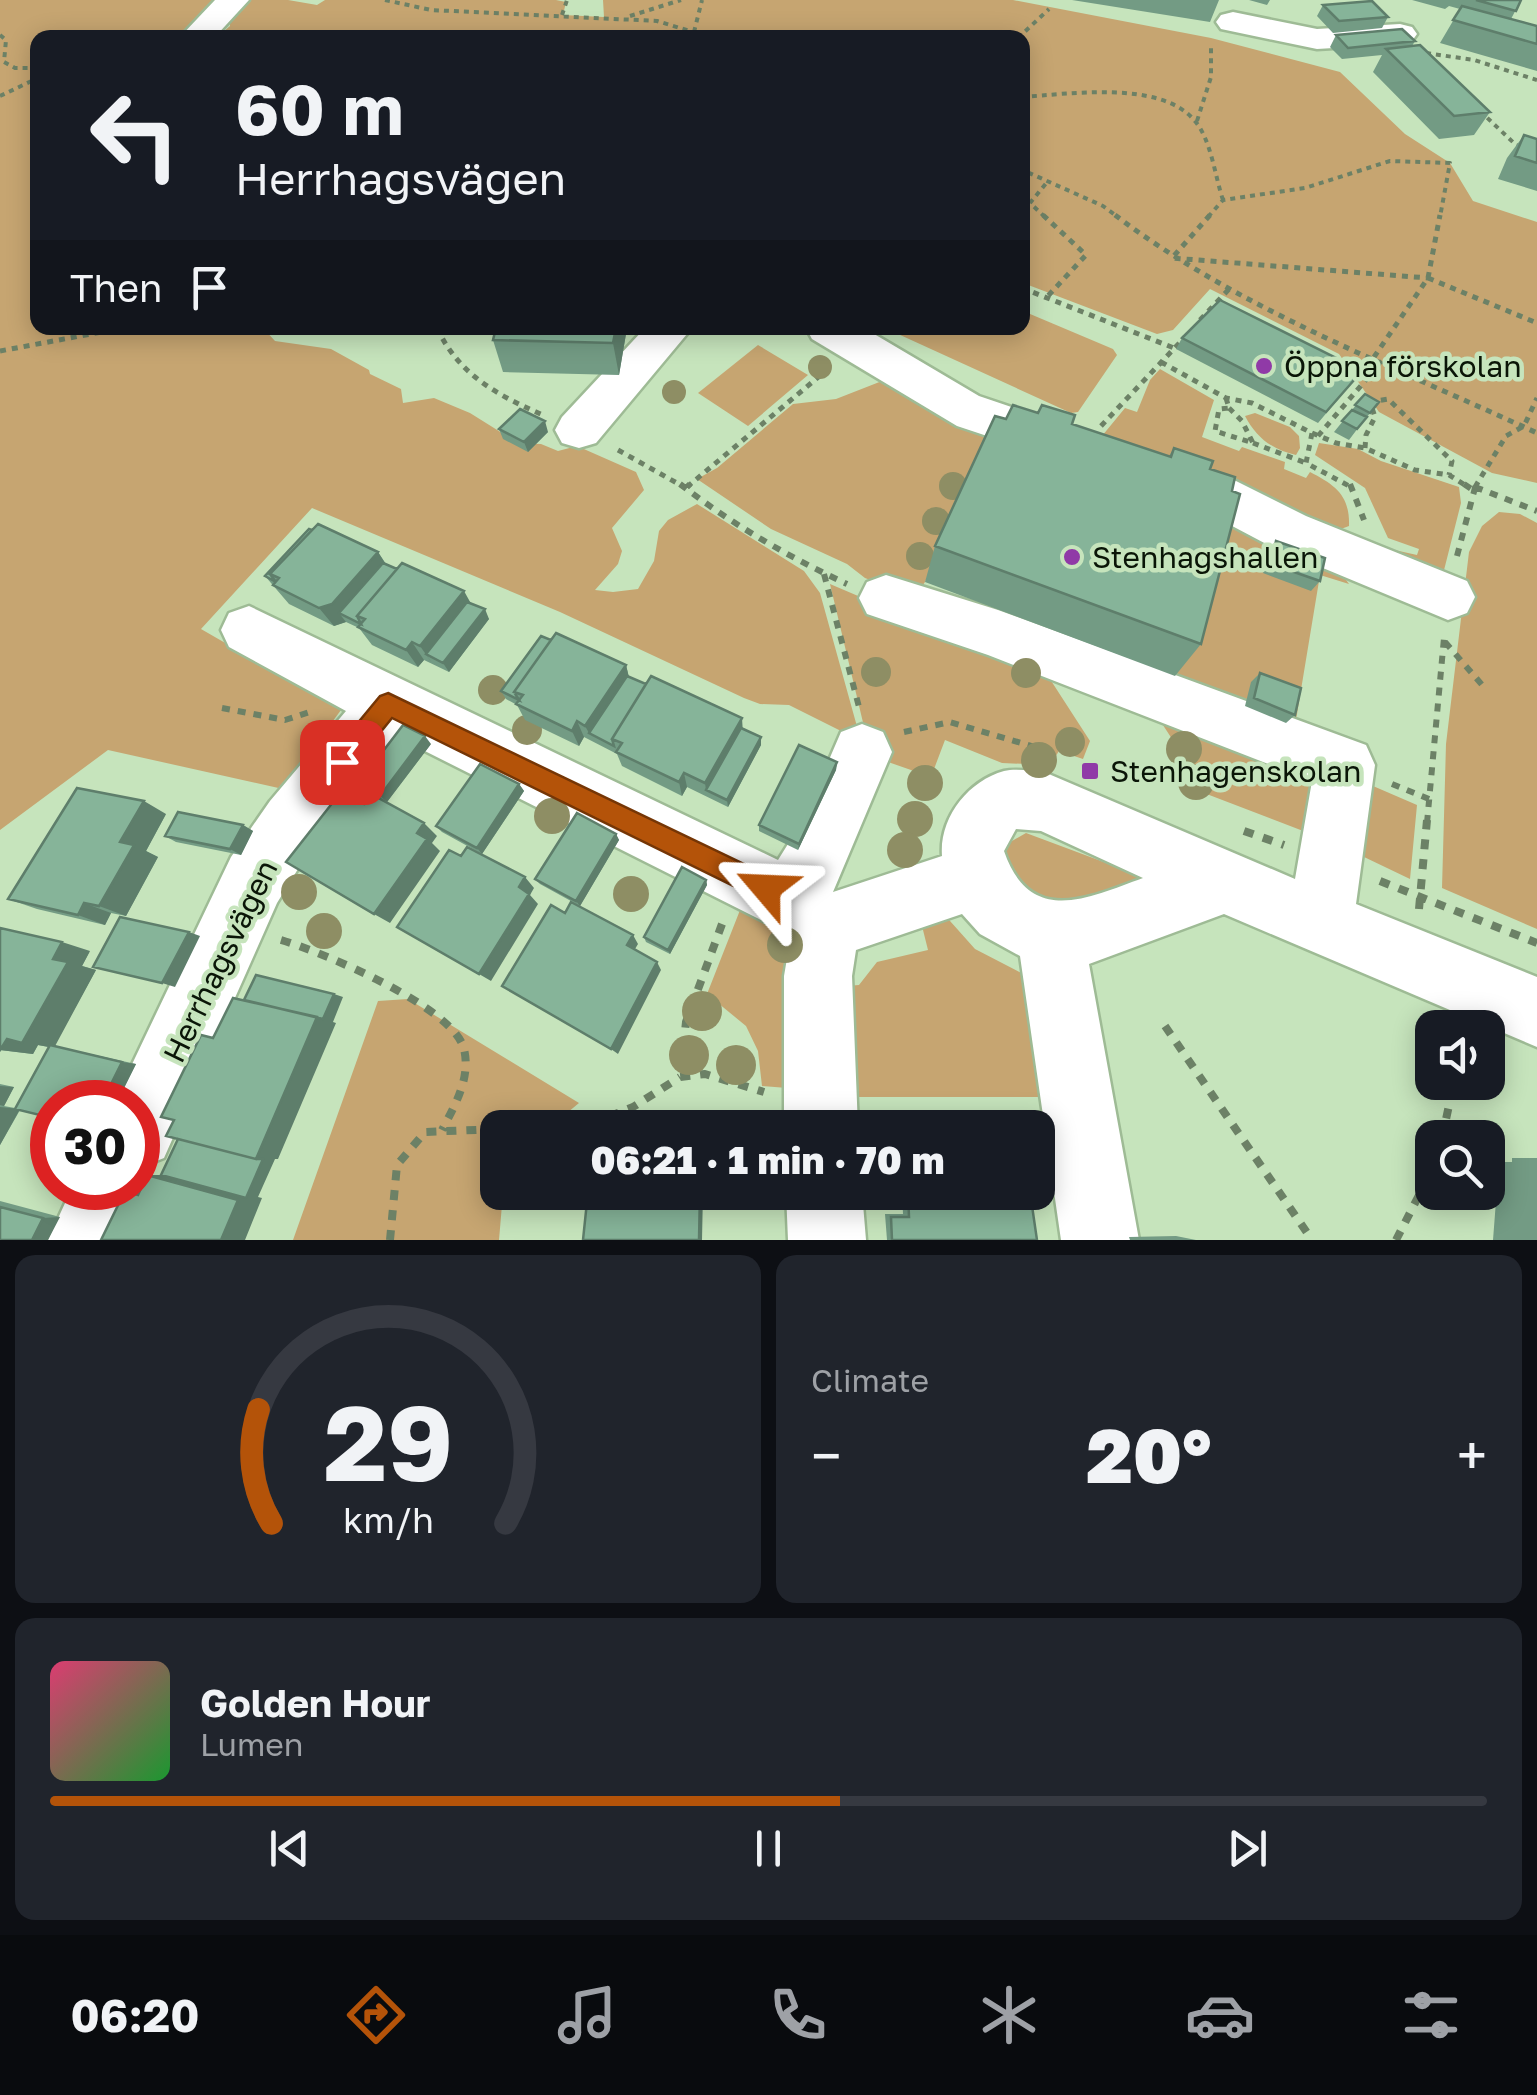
<!DOCTYPE html>
<html lang="en">
<head>
<meta charset="utf-8">
<style>
  :root { --surface:#171b24; --page:#20242c; --text:#f1f3f6; --muted:#9ea1a6; --line:#363941; --accent:#b45309 }
  body { margin:0; font-family:"Golos Text",sans-serif; background:var(--page); color:var(--text); height:100vh; display:flex; flex-direction:column; font-size:38px; white-space:nowrap }
  * { box-sizing:border-box; margin:0 }
  p { font-size:32px; color:var(--muted) }
  .icon { flex:none; width:55px; height:55px; fill:none; stroke:currentColor; stroke-width:2; stroke-linecap:round; stroke-linejoin:round }
  .map { position:relative; height:1240px; overflow:hidden }
  .sheet { display:flex; flex-direction:column; gap:15px; padding:15px; background:#0d0f14; flex:1 }
  .sheet>* { flex:none }
  .guide { position:absolute; left:30px; top:30px; width:1000px; height:305px; border-radius:20px; box-shadow:0 5px 25px #0003; background:#171b24; color:var(--text); overflow:hidden }
  .buttons { position:absolute; left:1415px; top:1010px; display:grid; gap:20px }
  .buttons a { display:grid; place-items:center; width:90px; height:90px; border-radius:20px; background:var(--surface); box-shadow:0 5px 25px #0003; font-size:50px }
  .speed { position:absolute; left:30px; top:1080px; display:flex; gap:20px; font-size:50px; font-weight:700; text-align:center }
  .speed>* { display:grid; place-content:center; width:130px; height:130px; border-radius:50%; background:var(--surface); box-shadow:0 5px 25px #0003; line-height:1 }
  .speed .limit { border:15px solid #d22; background:#fff; color:#111 }
  .pin { position:absolute; display:grid; place-items:center; width:85px; height:85px; color:#fff; margin:-42px; border-radius:20px; box-shadow:0 5px 15px #0006 }
  .me { position:absolute; width:110px; margin:-55px; rotate:296deg; stroke-linejoin:round; filter:drop-shadow(0 0 8px #0008) }
  .turn { display:flex; align-items:center; gap:35px; height:210px; padding:0 40px; font-size:45px }
  .turn .icon { width:130px; height:130px; stroke-width:2.5 }
  .turn b { display:block; font-size:70px; line-height:85px }
  .then { display:flex; align-items:center; height:95px; padding:0 40px; background:#0003; gap:20px; font-size:38px }
  .big { font-size:75px; font-weight:800; line-height:1.1 }
  .sheet .tile { flex:1; display:flex; flex-direction:column; justify-content:center; gap:15px; min-width:0; padding:0 35px; border-radius:20px; background:var(--page) }
  .sheet .dial { align-items:center; gap:0 }
  .dial svg { height:260px; overflow:visible; fill:none; stroke:var(--line); stroke-width:7; stroke-linecap:round; text-anchor:middle }
  .dial text { fill:var(--text); stroke:none }
  .song { display:flex; align-items:center; gap:30px }
  .cover { width:120px; height:120px; border-radius:15px; background:linear-gradient(135deg,hsl(340 70% 55%),hsl(130 70% 35%)) }
  .played { height:10px; border-radius:5px; background:linear-gradient(90deg,var(--accent) 55%,var(--line) 55%) }
  .keys { display:flex; justify-content:space-around; direction:ltr }
  .heat { display:flex; justify-content:space-between; align-items:center; font-size:55px; direction:ltr }
  .sheet .tiles { flex:1; display:grid; gap:15px; grid-template-columns:1fr 1fr }
  .tile:last-child { grid-column:span 2 }
  .trip { position:absolute; left:480px; top:1110px; width:575px; height:100px; border-radius:20px; background:var(--surface); box-shadow:0 5px 25px #0003; font-weight:800; line-height:100px; text-align:center }
  .tab-bar { display:flex; height:160px; justify-content:space-around; align-items:center; background:#090b0e; color:var(--muted) }
  .tab-bar .icon { width:70px; height:70px }
  .tab-bar .current { color:var(--accent) }
  .tab-bar b { font-size:45px; color:var(--text) }
  .map>svg:first-child { display:block }
  .green { fill:#c6a571 }
  .lines { fill:none; stroke-linecap:round; stroke-linejoin:round }
  .minor-casing { stroke:#9ebb95; stroke-width:5 }
  .path-far3 { stroke:#6c8166; stroke-width:4; stroke-dasharray:5 5; stroke-linecap:butt }
  .path-far2 { stroke:#6c8166; stroke-width:5; stroke-dasharray:6 6; stroke-linecap:butt }
  .path-far1 { stroke:#6c8166; stroke-width:6; stroke-dasharray:8 8; stroke-linecap:butt }
  .path { stroke:#6c8166; stroke-width:8; stroke-dasharray:10 10; stroke-linecap:butt }
  .minor { fill:#fff; fill-rule:evenodd }
  .tree { fill:#8e8e64 }
  .wall { fill:#739b84 }
  .shaded-wall { fill:#5e7e6b }
  .building { fill:#86b499; stroke:#5e7e6b; stroke-width:2.5 }
  .route { fill:#b45309; stroke:#753606; stroke-width:2.5 }
  .poi-dot { fill:#903aa7; stroke:#c6e4bc; stroke-width:4 }
  .labels { text-anchor:middle; dominant-baseline:central; stroke-width:9; stroke-linejoin:round; paint-order:stroke }
  .poi-label { font-size:30px; fill:#0a1507; stroke:#c6e4bc; text-anchor:start }
  .street-label { font-size:30px; fill:#0a1507; stroke:#c6e4bc }
</style>
</head>
<body>
<div class="map">
<svg width="1537" height="1240" viewBox="0 0 1537 1240">
  <rect width="100%" height="100%" fill="#c6e4bc"/>
  <path class="green" d="M0 0H218L186 37 38 38V328H263L275 341 331 349 369 370 370 374 401 389 403 403 434 398 470 413 518 443 541 444 558 451 577 446 636 472 644 490 612 528 622 551 618 564 595 590 613 592 638 589 654 561 659 531 668 520 697 504 804 571 820 593 861 741 789 705 760 704 744 698 560 612 312 508 201 629 341 710 283 789 108 750 0 830Z
    M243 0H288L317 5 325 0H556L566 2 563 15 604 17 603 0H1013L1211 38 1340 72 1405 134 1450 163 1473 201 1537 222V483L1492 473 1379 412 1339 354 1210 289 1173 330 1157 334 1023 283 1022 38H216L230 26V20Z
    M1023 311 1113 349 1117 355 1078 412 1071 413 898 334 895 328H1022Z
    M758 345 808 375 748 426 698 393Z
    M1160 369 1214 400 1202 437 1239 451 1242 447 1285 462 1284 469 1306 478 1310 472C1335 485 1350 495 1349 526L1322 536 1102 436 1125 408 1137 412 1150 380Z
    M882 381 992 432 925 582 914 597 865 578 847 564 771 529 697 479 717 468 793 404 836 399Z
    M1255 413 1290 427 1299 436 1300 448 1296 455C1272 450 1256 437 1245 416Z
    M1319 443 1358 449 1381 461 1459 487 1461 503 1441 582 1381 547 1417 555 1419 549 1388 538 1365 488 1315 455Z
    M1217 510 1341 573 1349 584 1320 575 1296 720 1172 688Z
    M1499 512 1520 514 1537 523V929L1442 888 1446 744 1469 552 1482 526Z
    M830 584 905 616 1037 659 1090 741 1083 759 1059 751 1050 765 1002 763 945 740 931 777 871 756Z
    M1159 719 1319 764 1311 834 1191 788 1174 742Z
    M1373 786 1417 805 1410 879 1362 856Z
    M1026 833 1152 880 1156 886 1031 908 1003 852 1012 841Z
    M744 900 790 931 800 1089 762 1086 758 1051 746 1026 707 994Z
    M942 912 975 949 1031 978 1051 1097H847L846 986 859 985 877 962 928 950 920 918Z
    M408 999 579 1103 550 1127 498 1128V1192L503 1193 499 1240H293L378 1001Z"/>
  <g class="lines">
    <defs>
      <path id="minor" d="M215 0H249L214 38H179Z
        M1233 12 1317 29 1400 24 1412 27 1417 34 1412 41 1400 44 1317 49 1221 29 1216 22 1221 15Z
        M645 328H692L596 443 579 448 562 443 555 430 562 417Z
        M806 328H864L979 396 1083 431 1090 444 1083 457 1066 462 957 426 812 339Z
        M1166 459 1236 481 1306 516 1467 581 1475 597 1467 613 1448 620 1270 546 1200 509 1148 492 1141 478 1148 464Z
        M886 575 998 610 1366 745 1375 765 1356 904 1537 977V1047L1224 914 1089 964 1139 1240H1061L1020 956 980 934 962 914 856 950 852 976 858 1128H784V976L790 941 767 923 397 737 314 843 277 903 164 1158 141 1167 150 1188 127 1240H48L72 1188H138V1102H114L231 857 270 801 346 711 229 647 221 630 229 613 249 606 778 860 803 820 841 732 862 724 883 732 892 752 833 892 942 856C939 818 968 781 1004 771 1016 768 1031 771 1044 772L1295 879 1312 781 988 655 867 614 859 598 867 582ZM1016 829 1041 831 1143 878C1088 898 1030 927 1004 851Z
        M786 1192H862L866 1240H788Z"/>
    </defs>
    <use href="#minor" class="minor-casing"/>
    <path class="path-far3" d="M385 0 431 10 657 21 713 38
      M562 15 567 0
      M630 16 681 0
      M694 32 702 0
      M0 35 6 40 4 62 15 68H38
      M1018 38 1049 9
      M1426 53 1474 60 1537 80
      M0 96 38 78
      M1022 97C1069 94 1160 80 1194 120 1211 138 1215 177 1223 200
      M1480 111 1516 145 1537 151
      M1197 121 1211 77V45
      M1022 165 1027 172 1103 206 1118 217
      M1045 217 1030 203 1048 181
      M1208 217 1223 200 1305 188 1390 161 1450 163 1440 217"/>
    <path class="path-far2" d="M1043 215 1086 255 1046 298
      M1115 215C1240 310 1395 367 1537 433
      M1210 215 1172 258 1428 278
      M1428 278 1537 323
      M1428 278 1440 215
      M1022 288 1174 348
      M1200 320 1230 288
      M437 328C459 375 497 395 543 415
      M0 351 123 328
      M1374 357 1428 278
      M1161 362 1226 398 1252 403 1312 433 1306 463 1351 487
      M1226 398 1229 408
      M1229 408 1242 421 1253 443 1215 431 1219 409Z
      M1101 426 1185 337
      M1312 433 1336 443 1365 448 1415 470 1449 475 1468 487
      M1318 436 1382 361
      M1253 443 1306 463
      M1365 448 1366 435 1375 417 1370 402 1388 399 1452 461 1449 475
      M618 450 684 487
      M687 487 828 369
      M1475 487 1506 436 1524 426 1537 398"/>
    <path class="path-far1" d="M680 484C733 525 787 556 847 584
      M1350 484 1364 520
      M1464 484 1473 490
      M687 487 690 484
      M1475 487 1537 511
      M1457 556 1476 484
      M824 574 859 707
      M1445 642 1483 686
      M222 708 285 720 310 712
      M904 732 950 722 1045 750
      M1392 784 1429 799
      M1427 823 1444 638"/>
    <path class="path" d="M1244 831 1284 845
      M1380 881 1537 943
      M1419 909 1427 820
      M722 924 686 1022 680 1077 705 1074 764 1092
      M281 940C322 952 454 1007 464 1049 471 1078 455 1105 442 1130
      M1165 1026 1312 1240
      M510 1128 610 1116 633 1107 680 1077
      M1442 1138 1454 1082
      M390 1240 397 1165 425 1132 498 1129
      M1396 1240 1432 1170"/>
    <use href="#minor" class="minor"/>
  </g>
  <g class="tree">
    <circle cx="820" cy="367" r="12"/>
    <circle cx="674" cy="392" r="12"/>
    <circle cx="953" cy="486" r="14"/>
    <circle cx="936" cy="521" r="14"/>
    <circle cx="920" cy="556" r="14"/>
    <circle cx="876" cy="672" r="15"/>
    <circle cx="1026" cy="673" r="15"/>
    <circle cx="493" cy="690" r="15"/>
    <circle cx="527" cy="730" r="15"/>
    <circle cx="1070" cy="742" r="15"/>
    <circle cx="1184" cy="749" r="18"/>
    <circle cx="1039" cy="760" r="18"/>
    <circle cx="1196" cy="782" r="18"/>
    <circle cx="925" cy="783" r="18"/>
    <circle cx="552" cy="816" r="18"/>
    <circle cx="915" cy="819" r="18"/>
    <circle cx="905" cy="850" r="18"/>
    <circle cx="299" cy="892" r="18"/>
    <circle cx="631" cy="894" r="18"/>
    <circle cx="324" cy="931" r="18"/>
    <circle cx="785" cy="945" r="18"/>
    <circle cx="702" cy="1011" r="20"/>
    <circle cx="689" cy="1055" r="20"/>
    <circle cx="736" cy="1065" r="20"/>
  </g>
  <path class="wall" d="M1072 0H1219L1210 22Z
    M1249 0H1270L1267 5Z
    M1412 0H1521L1511 19 1537 26V71L1440 43 1460 9 1449 6 1445 9Z
    M1323 5 1388 17 1382 28 1333 33 1317 16Z
    M1336 35 1415 41 1412 46 1490 112 1474 135 1439 139 1373 72 1382 55 1342 59 1330 47Z
    M1524 135 1537 139V191L1498 179 1507 158Z
    M627 328 619 375 503 372 493 340Z
    M1182 338 1362 371 1318 423 1176 349Z
    M1365 394 1379 402 1358 428 1349 440 1334 432Z
    M1006 419 1072 424 1169 456 1174 448 1210 469 1232 491 1201 644 1175 676 925 582 935 546Z
    M499 429 548 432 528 452 503 439Z
    M1276 541 1320 581 1311 591 1263 573 1268 551Z
    M378 552 386 564 471 604 489 619 449 672 424 660 418 667 372 645 359 628 346 622 334 626 289 604 265 576Z
    M551 640 626 665 629 677 742 729 761 745 728 807 687 787 682 796 622 766 617 754 584 737 579 746 525 720 517 705 506 699 501 691Z
    M1260 673 1295 715 1286 723 1245 706 1251 682Z
    M431 744 387 802 365 791 358 784Z
    M837 762 836 770 798 850 759 831V825Z
    M519 784 524 791 482 854 442 832 436 826Z
    M166 814 146 851 158 857 126 916 111 913 105 925 37 909 8 899Z
    M243 825 253 831 241 855 176 842 165 836Z
    M616 834 619 840 580 906 540 884 535 879Z
    M706 880 707 885 670 954 646 942 644 937Z
    M90 951 82 966 96 970 54 1046 136 1064 117 1102H52L20 1110 0 1145V1084L14 1087 4 1106 15 1108 49 1047 38 1045 33 1054 0 1050Z
    M1512 1158H1537V1240H1493L1499 1162H1512Z
    M902 1192H1030L1037 1240H887L885 1214H903Z
    M0 1201 60 1217 0 1240Z
    M1176 1236 1196 1240H1130L1129 1237Z"/>
  <path class="shaded-wall" d="M479 328H494L482 334Z
    M616 328H627L619 375 613 343Z
    M545 421 548 432 528 452 524 442Z
    M378 552 390 571 339 613 346 622 334 626 319 608Z
    M464 591 474 609 426 654 432 663 420 646Z
    M485 609 489 619 449 672 443 663Z
    M412 642 424 660 418 667 406 650Z
    M626 665 630 682 589 733 585 726Z
    M742 718 743 734 706 790 705 783Z
    M577 721 584 737 579 746 572 731Z
    M425 736 431 744 387 802 380 796Z
    M761 737V745L728 807 727 800Z
    M837 762 836 770 798 850 799 844Z
    M684 773 687 787 682 796 679 782Z
    M519 784 524 791 482 854 477 848Z
    M144 801 166 814 146 851 158 857 126 916 99 906 120 842Z
    M424 823 437 836 432 843 440 851 390 923 374 914 417 833Z
    M243 825 253 831 241 855 230 849Z
    M616 834 619 840 580 906 576 901Z
    M525 877 534 888 530 895 538 904 491 981 479 974 519 887Z
    M706 880 707 885 670 954 668 950Z
    M84 903 111 913 105 925 78 915Z
    M189 932 200 936 175 987 162 983Z
    M633 935 638 944 632 954 627 945Z
    M62 942 90 951 82 966 96 970 54 1048 38 1045 33 1054 0 1050Z
    M657 962 661 970 618 1054 611 1049Z
    M334 994 343 997 333 1022 336 1023 278 1159H275L258 1197 262 1198 245 1240H221L147 1175H175L256 1159 317 1017Z
    M122 1062 136 1064 117 1102H102Z
    M0 1086 14 1087 4 1106 0 1105Z
    M0 1107 20 1109 0 1145Z
    M700 1192H703L702 1240H699Z
    M60 1217 48 1240H32L43 1218Z"/>
  <path class="building" d="M1476 0H1521L1516 11Z
    M1372 1 1388 17 1339 21 1323 5Z
    M1462 6 1537 26V44L1453 20Z
    M1402 29 1415 41 1348 48 1336 35Z
    M1420 45 1490 112 1454 116 1386 49Z
    M1524 135 1537 139V163L1515 156Z
    M1220 300 1362 371 1326 412 1182 338Z
    M496 328H616L613 343 493 340Z
    M1365 394 1379 402 1370 413 1355 405Z
    M1013 405 1038 413 1042 405 1075 415 1072 424 1171 457 1174 448 1213 461 1210 469 1235 477 1232 491 1240 494 1201 644 935 546 995 416 1006 419Z
    M520 409 545 421 524 442 499 429Z
    M1352 410 1367 417 1357 429 1342 421Z
    M318 524 378 552 332 604 319 608 273 585 279 578 270 574Z
    M309 529 312 530 270 574 276 582 265 576Z
    M1276 541 1325 558 1320 581 1271 564Z
    M383 563 397 569 357 616 361 624 339 613Z
    M402 563 464 591 420 646 412 642 406 650 358 627 365 619 357 616Z
    M467 602 485 609 443 663 426 654Z
    M556 633 626 665 585 726 577 721 572 731 516 704 523 695 514 692Z
    M541 636 551 640 514 692 519 700 501 691Z
    M1260 673 1301 688 1295 715 1254 698Z
    M627 676 646 684 612 739 614 746 589 733Z
    M651 676 742 718 705 783 684 773 679 782 616 752 622 743 612 739Z
    M403 725 425 736 380 796 358 784Z
    M741 728 761 737 727 800 706 790Z
    M799 745 837 762 799 844 759 825Z
    M480 764 519 784 477 848 436 826Z
    M77 788 144 801 120 842 134 845 99 906 84 903 78 915 8 899Z
    M341 792 364 804 371 794 424 823 417 833 427 839 374 914 286 862Z
    M178 812 243 825 230 849 165 836Z
    M577 813 616 834 576 901 535 879Z
    M467 847 525 877 519 887 529 894 479 974 397 927 449 850 461 856Z
    M682 867 706 880 668 950 644 937Z
    M571 902 633 935 627 945 657 962 611 1049 502 986 551 905 565 913Z
    M120 917 189 932 162 983 93 967Z
    M0 928 62 942 53 959 68 962 22 1043 7 1039 0 1050Z
    M256 975 334 994 323 1019 244 1000Z
    M233 998 317 1017 256 1159 166 1136 174 1120 161 1117 201 1035 213 1038Z
    M50 1045 122 1062 102 1102H52V1118L15 1109Z
    M1004 1123H1026V1128H1004Z
    M178 1139 256 1159H263L246 1198 161 1175Z
    M147 1175 238 1200 221 1240H101L125 1191 138 1195Z
    M588 1192H700L699 1240H583Z
    M908 1192H1030L1037 1240H892L891 1217H909Z
    M0 1207 43 1218 32 1240H0Z"/>
  <path class="route" d="M388 693 775 879 779 888 775 897 766 901 756 897 392 718 350 770 342 773 333 770 329 762 333 753 380 696Z"/>
  <g class="poi-dot">
    <circle cx="1264" cy="366" r="10"/>
    <circle cx="1072" cy="557" r="10"/>
    <rect x="1080" y="761" width="20" height="20" rx="5"/>
  </g>
  <g class="labels">
    <g class="poi-label">
      <text x="1284" y="366">Öppna förskolan</text>
      <text x="1092" y="557">Stenhagshallen</text>
      <text x="1110" y="771">Stenhagenskolan</text>
    </g>
    <g class="street-label">
      <text transform="translate(220 961) rotate(-64)">Herrhagsvägen</text>
    </g>
  </g>
</svg>
<div class="buttons">
<a><svg class="icon" aria-label="sound" viewBox="0 0 24 24"><path d="M4 9h4l5-4v14l-5-4H4zM17 9q2 3 0 6"/></svg></a>
<a><svg class="icon" aria-label="search" viewBox="0 0 24 24"><circle cx="10" cy="10" r="6"/><path d="M15 15l6 6"/></svg></a>
</div>
<div class="speed"><div class="limit">30</div></div>
<div class="pin" style="left:342px;top:762px;background:#d93025"><svg class="icon" aria-label="arrive" viewBox="0 0 24 24"><path d="M6 21V4h12l-3 4 3 4H6"/></svg></div>
<svg class="me" style="left:766px;top:888px" viewBox="-20 -20 40 40"><path d="M0-17L14 15 0 8-14 15z" fill="#b45309" stroke="#fff" stroke-width="4"/></svg>
<div class="trip">06:21 · 1 min · 70 m</div>
<div class="guide">
<div class="turn"><svg class="icon" aria-label="left" viewBox="0 0 24 24"><path d="M17 20v-9H6M10 6l-5 5 5 5"/></svg><div><b>60 m</b>Herrhagsvägen</div></div>
<div class="then">Then<svg class="icon" aria-label="arrive" viewBox="0 0 24 24"><path d="M6 21V4h12l-3 4 3 4H6"/></svg></div>
</div>
</div>
<section class="sheet">
<div class="tiles">
<div class="tile dial"><svg viewBox="0 0 100 80">
<path d="M14 69A42 42 0 1 1 86 69"/>
<path d="M14 69A42 42 0 0 1 10 34" stroke="#b45309"/>
<text x="50" y="56" font-size="32" font-weight="700">29</text>
<text x="50" y="72" font-size="11">km/h</text>
</svg></div>
<div class="tile"><p>Climate</p>
<div class="heat"><a>−</a><b class="big">20°</b><a>+</a></div>
</div>
<div class="tile">
<div class="song"><i class="cover"></i><div><b>Golden Hour</b><p>Lumen</p></div></div>
<div class="played"></div>
<div class="keys"><svg class="icon" aria-label="previous" viewBox="0 0 24 24"><path d="M18 5L8 12l10 7zM5 5v14"/></svg><svg class="icon" aria-label="pause" viewBox="0 0 24 24"><path d="M8 5v14M16 5v14"/></svg><svg class="icon" aria-label="next" viewBox="0 0 24 24"><path d="M6 5l10 7-10 7zM19 5v14"/></svg></div>
</div>
</div>
</section>
<nav class="tab-bar">
<b>06:20</b>
<svg class="icon current" aria-label="directions" viewBox="0 0 24 24"><path d="M12 3l9 9-9 9-9-9zM9 14v-3h6M13 9l2 2-2 2"/></svg>
<svg class="icon" aria-label="music" viewBox="0 0 24 24"><path d="M9 18V5l10-2v13"/><circle cx="6" cy="18" r="3"/><circle cx="16" cy="16" r="3"/></svg>
<svg class="icon" aria-label="phone" viewBox="0 0 24 24"><path d="M5 4h4l2 5-3 2q2 4 5 5l2-3 5 2v4C11 20 4 13 5 4z"/></svg>
<svg class="icon" aria-label="climate" viewBox="0 0 24 24"><path d="M12 3v18M4 7l16 10M4 17L20 7"/></svg>
<svg class="icon" aria-label="car" viewBox="0 0 24 24"><path d="M5 17H2v-5l4-1 3-4h7l3 4 3 1v5h-3M9 17h6M6 11h13"/><circle cx="7" cy="17" r="2"/><circle cx="17" cy="17" r="2"/></svg>
<svg class="icon" aria-label="filters" viewBox="0 0 24 24"><path d="M4 7h16M4 17h16"/><circle cx="9" cy="7" r="2"/><circle cx="15" cy="17" r="2"/></svg>
</nav>
</body>
</html>
